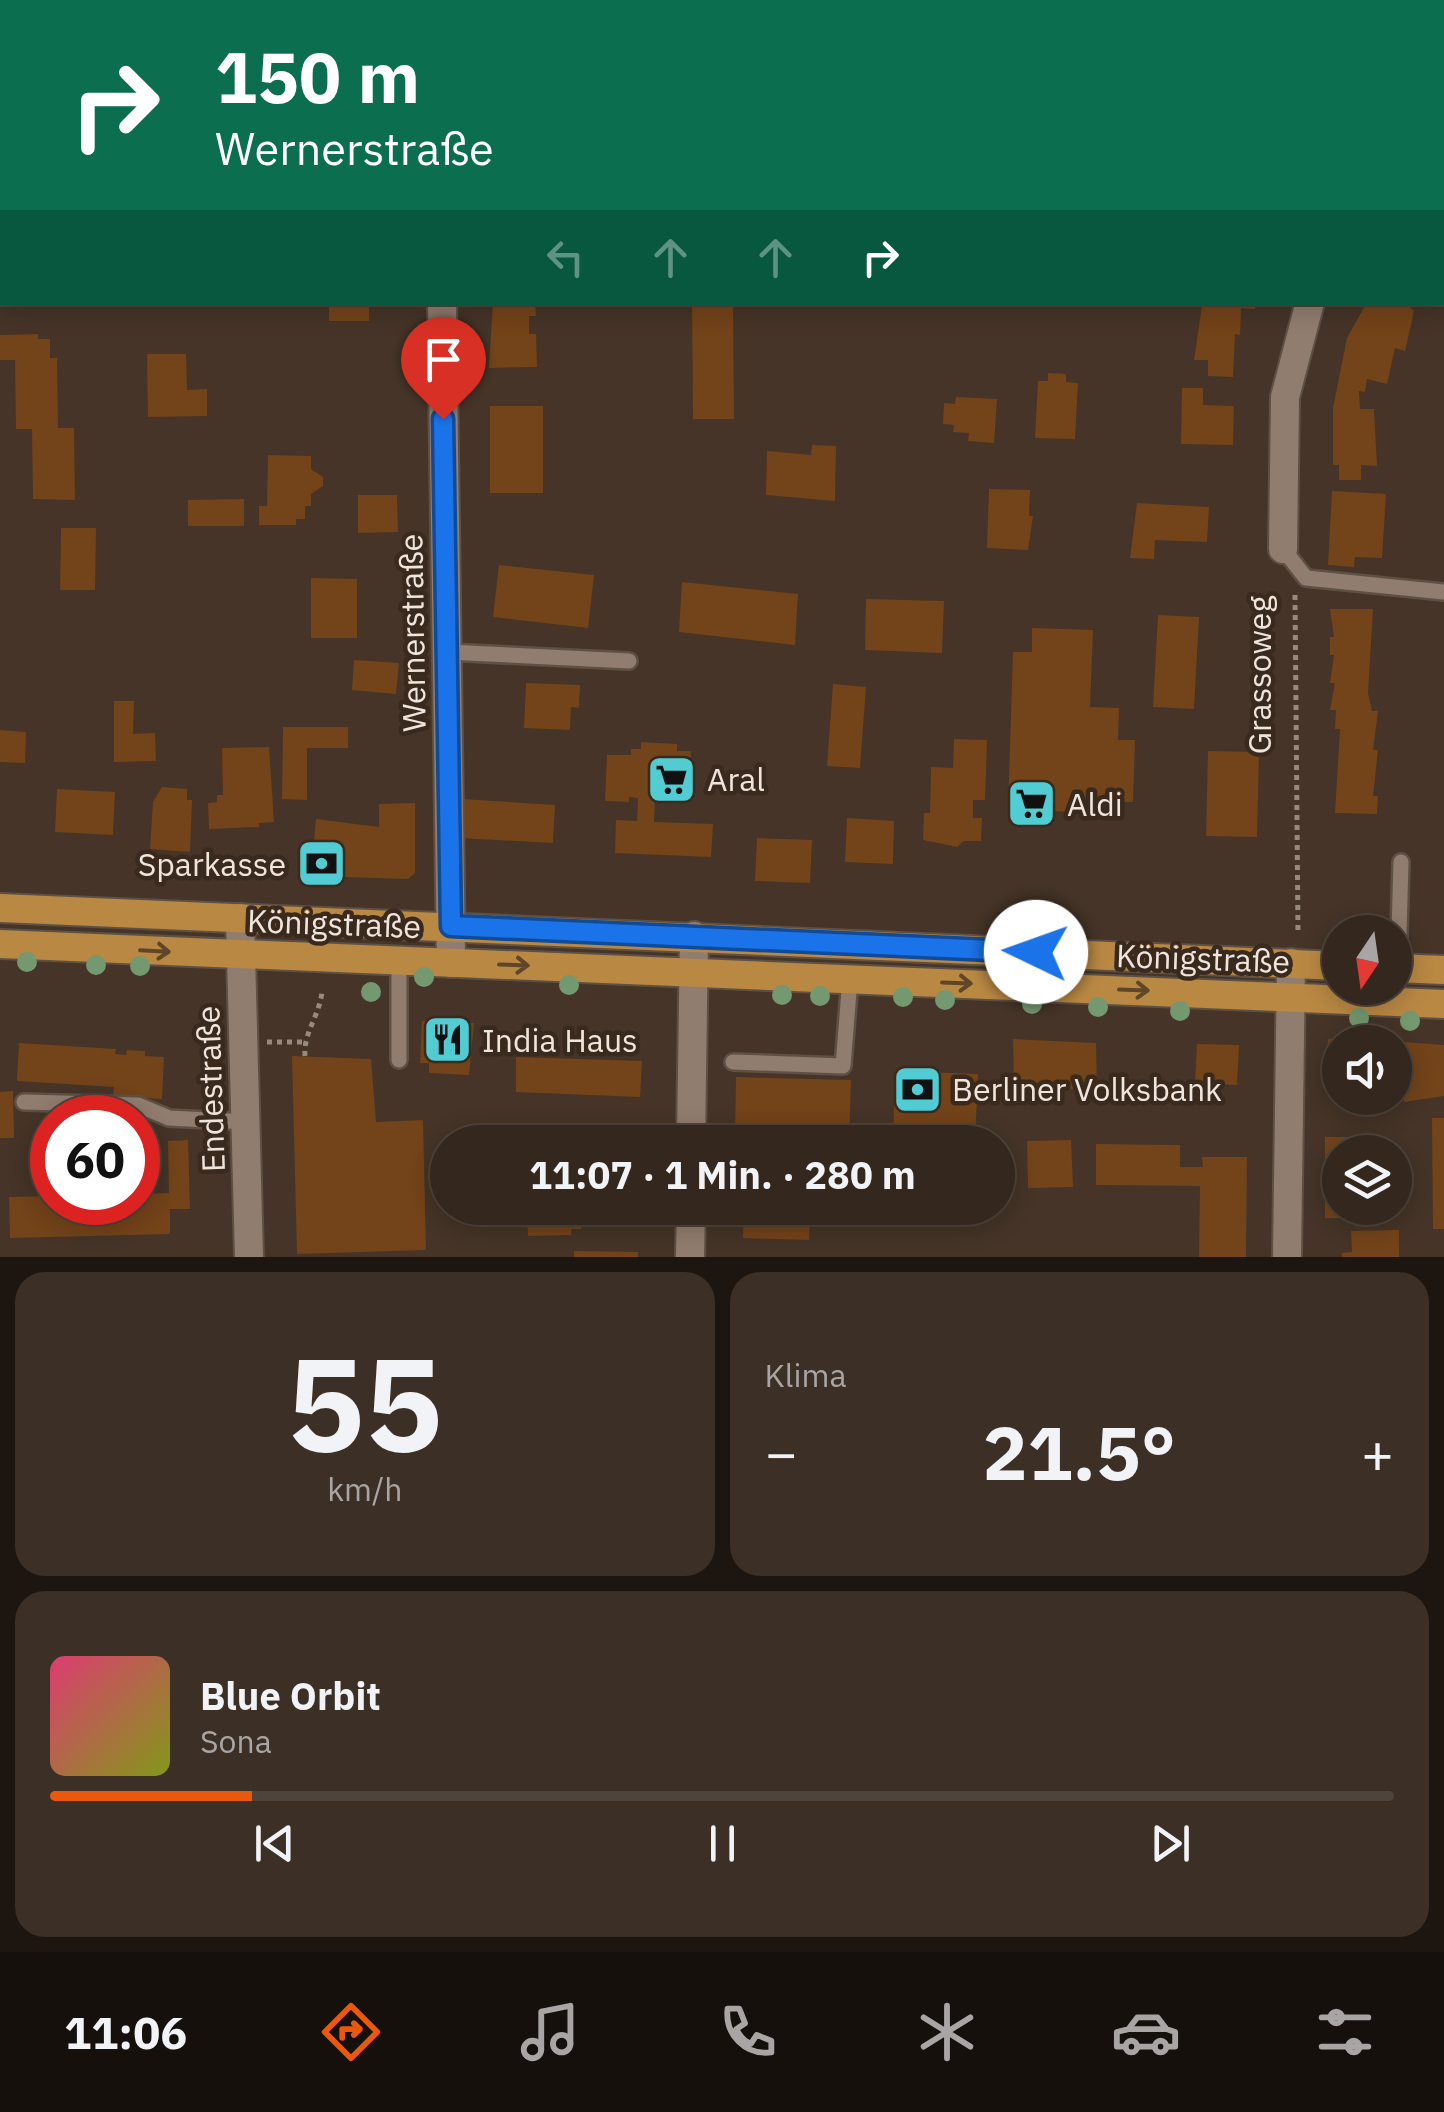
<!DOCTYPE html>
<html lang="de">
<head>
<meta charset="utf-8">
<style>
  :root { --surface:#34271d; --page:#3c2f26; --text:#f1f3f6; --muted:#a9a5a4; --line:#4e443b; --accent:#ea580c }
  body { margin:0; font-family:"IBM Plex Sans",sans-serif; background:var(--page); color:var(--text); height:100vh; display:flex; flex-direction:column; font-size:38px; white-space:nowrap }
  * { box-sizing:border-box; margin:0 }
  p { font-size:32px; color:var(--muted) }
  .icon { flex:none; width:55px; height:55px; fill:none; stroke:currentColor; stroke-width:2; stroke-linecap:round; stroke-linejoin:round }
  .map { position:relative; height:1257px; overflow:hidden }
  .sheet { display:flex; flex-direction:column; gap:15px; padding:15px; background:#1d1510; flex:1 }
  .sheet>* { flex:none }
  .banner { position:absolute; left:0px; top:0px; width:1445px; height:305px; box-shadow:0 5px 25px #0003,0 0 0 2px var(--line); background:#0b6e4f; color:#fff; overflow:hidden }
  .needle { width:65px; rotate:193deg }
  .controls { position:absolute; left:1322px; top:915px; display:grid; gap:20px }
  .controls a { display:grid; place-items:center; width:90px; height:90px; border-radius:50%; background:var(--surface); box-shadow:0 5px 25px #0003,0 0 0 2px var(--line); font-size:50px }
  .speed { position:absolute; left:30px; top:1095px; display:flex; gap:20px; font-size:50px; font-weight:700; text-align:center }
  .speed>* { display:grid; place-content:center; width:130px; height:130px; border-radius:50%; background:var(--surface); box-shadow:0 5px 25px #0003,0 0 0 2px var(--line); line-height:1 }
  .speed .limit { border:15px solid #d22; background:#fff; color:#111 }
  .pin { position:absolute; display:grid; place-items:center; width:85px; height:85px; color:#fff; margin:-102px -42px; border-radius:50% 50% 50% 0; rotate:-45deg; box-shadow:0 0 10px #0007 }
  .pin .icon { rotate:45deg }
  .me { position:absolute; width:110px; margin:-55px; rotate:273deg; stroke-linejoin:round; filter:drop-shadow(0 0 8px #0008) }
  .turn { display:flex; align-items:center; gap:35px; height:210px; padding:0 50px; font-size:45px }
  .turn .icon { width:130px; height:130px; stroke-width:2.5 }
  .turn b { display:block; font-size:70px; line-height:85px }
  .lanes { display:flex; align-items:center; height:95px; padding:0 50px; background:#0003; justify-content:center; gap:50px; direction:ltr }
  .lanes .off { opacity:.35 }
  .big { font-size:75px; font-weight:700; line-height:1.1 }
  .sheet .tile { flex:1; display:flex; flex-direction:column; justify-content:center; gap:15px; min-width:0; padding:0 35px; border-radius:30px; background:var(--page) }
  .sheet .dial { align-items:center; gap:0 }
  .dial b { font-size:130px; line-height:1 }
  .song { display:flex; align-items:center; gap:30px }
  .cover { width:120px; height:120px; border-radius:15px; background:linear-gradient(135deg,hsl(340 70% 55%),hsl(70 70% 35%)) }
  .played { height:10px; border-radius:5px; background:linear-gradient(90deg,var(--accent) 15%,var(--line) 15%) }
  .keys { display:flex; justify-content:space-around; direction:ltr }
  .heat { display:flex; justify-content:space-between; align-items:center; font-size:55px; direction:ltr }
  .sheet .tiles { flex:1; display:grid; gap:15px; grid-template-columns:1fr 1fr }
  .tile:last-child { grid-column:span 2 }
  .trip { position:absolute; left:430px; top:1125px; width:585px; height:100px; border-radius:50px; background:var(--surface); box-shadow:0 5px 25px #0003,0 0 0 2px var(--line); font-weight:700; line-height:100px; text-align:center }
  .tab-bar { display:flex; height:160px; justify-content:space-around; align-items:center; background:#15100c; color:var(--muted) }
  .tab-bar .icon { width:70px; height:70px }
  .tab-bar .current { color:var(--accent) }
  .tab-bar b { font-size:45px; color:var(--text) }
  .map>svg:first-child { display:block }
  .building { fill:#73431a }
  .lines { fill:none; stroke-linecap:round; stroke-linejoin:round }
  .service-casing { stroke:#5e5045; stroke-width:20 }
  .minor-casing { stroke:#5e5045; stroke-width:32 }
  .primary-casing { stroke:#5e5045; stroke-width:32 }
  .path { stroke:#97897e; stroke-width:5; stroke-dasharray:5 5; stroke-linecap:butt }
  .service { stroke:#917d6f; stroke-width:15 }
  .minor { stroke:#917d6f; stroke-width:28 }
  .primary { stroke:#b98843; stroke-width:28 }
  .tree { fill:#749870 }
  .oneway { stroke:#604629 }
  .route-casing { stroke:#114b97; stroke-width:25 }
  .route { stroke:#1a73e8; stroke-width:18 }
  .labels { text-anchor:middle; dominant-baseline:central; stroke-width:9; stroke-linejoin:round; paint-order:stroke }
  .street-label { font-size:32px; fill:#f0e5dd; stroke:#3a2a1e }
  .poi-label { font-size:32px; fill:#f0e5dd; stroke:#3a2a1e; text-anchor:start }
</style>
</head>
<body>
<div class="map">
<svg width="1444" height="1257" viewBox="0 0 1444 1257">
  <rect width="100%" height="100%" fill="#453427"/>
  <path class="building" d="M329 302H369V321H329Z
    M493 302H535L536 316H529V334H536L537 367 489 368Z
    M692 302H733L734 419H693Z
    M1230 302H1255V309L1241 308 1240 335 1235 334 1233 377 1208 376V360H1194L1202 306 1230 307Z
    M1367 302H1404L1414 311 1405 351 1395 348 1387 384 1367 379 1365 392 1359 391 1360 409H1374L1377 466 1361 465V480H1339V465H1333V408L1347 338Z
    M38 334V339H50V358H57L58 428H74L75 500 33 499 32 429H16L15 360H0V335Z
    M147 354H186L187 390 207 389V416L148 417Z
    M1048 373 1066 374V382L1078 383 1075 439 1035 438 1038 381H1048Z
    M1182 388H1203V405L1234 406 1233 445 1181 444Z
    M956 397 997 399 994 443 968 441 969 433 953 432 954 425 943 424 944 403 955 404Z
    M490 406H543V493H490Z
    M812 445 836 446 835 501 766 495 767 451 811 455Z
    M268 455 311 456V469L323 477V486L311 494V506H305V519H296V525H259V506H267Z
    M989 489 1030 490 1029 516H1033L1028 550 987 548Z
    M1332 491 1386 494 1382 558 1355 557 1354 567 1328 565Z
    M358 495H397L398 532 358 533Z
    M244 499V526H188V500Z
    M1137 503 1209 507 1207 542 1155 540 1154 559 1130 558Z
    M61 528H96L95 590H60Z
    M499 565 594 575 588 628 493 617Z
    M311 578 357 579V638H311Z
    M682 582 798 594 795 645 679 632Z
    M866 599 944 601 942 653 865 650Z
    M1330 609H1373L1368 693 1372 711H1378L1373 750H1378L1373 796H1378L1377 814 1335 813 1340 729H1335L1336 710H1330L1335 683H1330L1334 655H1330V637H1334Z
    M1158 615 1199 617 1194 709 1153 707Z
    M1032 628 1093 630 1090 707 1119 708 1118 740H1135L1133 802H1121V813L1008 810 1013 652H1032Z
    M354 660 399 663 396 694 352 690Z
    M526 683 580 685 579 708 571 707 570 730 524 728Z
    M833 684 866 687 860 768 827 766Z
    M114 701H134L133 734 155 733 156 761 114 762Z
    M283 727H348V748H307V800L282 799Z
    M0 730 26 732 25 763 0 762Z
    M954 739 987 740 985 800H973V818H982L981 841H964L957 847 923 840 924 813H930L931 767 953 768Z
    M641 742 677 744V751H691L688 800 655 798 654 822 713 824 711 857 615 853 616 820 637 821 638 798 629 797V802L605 801 607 755H631V749H641Z
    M269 747 274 822 259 823V827L209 829 208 803 217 802V795H223L222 748Z
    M1208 751 1259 752 1257 837 1206 836Z
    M162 787 187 789V800H192L190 852 150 849 153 802Z
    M57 789 115 792 113 835 55 832Z
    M462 799 555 805 553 843 459 838Z
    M415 803V873L408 879 311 876 316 819 379 827V804Z
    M847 818 894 821 893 864 845 862Z
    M757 838 812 840 810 883 755 881Z
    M422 1021 474 1023 469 1075 429 1073V1063H420Z
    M1013 1039 1096 1043 1097 1090 1014 1086Z
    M1328 1039 1340 1040V1091H1326Z
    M1404 1042 1444 1045V1096L1404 1102V1069H1398Z
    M19 1043 116 1049 115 1054 126 1055 127 1050 145 1051V1056L164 1057 162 1099 113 1096 114 1087 17 1081Z
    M1197 1044 1239 1045 1237 1085 1195 1083Z
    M292 1056 371 1059 376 1122 423 1120 426 1250 297 1254Z
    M516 1057 642 1061 640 1097 516 1092Z
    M895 1071 978 1074 975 1142H893Z
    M736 1077 851 1080 849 1142 735 1141Z
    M13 1091 14 1138H0V1092Z
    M1432 1118H1444V1229H1433Z
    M604 1127H642V1142H604Z
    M1325 1137H1368V1152H1340V1208H1369V1218H1325Z
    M188 1140 190 1209H170V1234L10 1238 9 1197 52 1196V1202H138V1194L169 1193 168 1141Z
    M1071 1140 1073 1187 1028 1188 1027 1141Z
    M1096 1144 1180 1145V1167H1203L1202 1157H1247L1246 1257H1199L1200 1186 1096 1185Z
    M527 1208H581V1229H571V1235L528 1236Z
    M744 1208H810L809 1240 743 1238Z
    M1399 1230V1257H1342V1253L1352 1252 1351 1231Z
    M574 1251 638 1252V1257H574Z"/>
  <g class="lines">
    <defs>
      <path id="service" d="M1147 2V0
        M0 36 2 59
        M1283 549 1306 578 1444 592
        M447 652 629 661
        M1398 968 1401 862
        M399 1060V961
        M733 1062 843 1066 850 979
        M24 1102 138 1105 169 1118 247 1122"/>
      <path id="minor" d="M1299 0V2
        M1411 2 1414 0
        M0 129 2 128
        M1442 272 1444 273
        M442 302 451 963
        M1283 549 1285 397 1310 302
        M240 918 249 1257
        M691 1142 694 936
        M690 1257 691 1208
        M1287 1257 1291 963"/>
      <path id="primary" d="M0 908 1340 966
        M0 944 1444 1004
        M1395 968 1444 970"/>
    </defs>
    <use href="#service" class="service-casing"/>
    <use href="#minor" class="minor-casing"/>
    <use href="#primary" class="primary-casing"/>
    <path class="path" d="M1295 595 1298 932
      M267 1042H304
      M305 1056C303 1033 320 1015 322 991"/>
    <use href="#service" class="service"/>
    <use href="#minor" class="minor"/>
    <use href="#primary" class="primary"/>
  </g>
  <g class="tree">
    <circle cx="27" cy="962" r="10"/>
    <circle cx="96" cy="965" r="10"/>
    <circle cx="140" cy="966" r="10"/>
    <circle cx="424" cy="977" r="10"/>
    <circle cx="569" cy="985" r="10"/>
    <circle cx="371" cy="992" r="10"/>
    <circle cx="782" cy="995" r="10"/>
    <circle cx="820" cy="996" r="10"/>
    <circle cx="903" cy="997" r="10"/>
    <circle cx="945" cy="1000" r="10"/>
    <circle cx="1032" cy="1004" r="10"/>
    <circle cx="1098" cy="1007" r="10"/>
    <circle cx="1180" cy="1011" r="10"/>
    <circle cx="1359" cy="1018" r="10"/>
    <circle cx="1410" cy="1021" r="10"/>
  </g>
  <defs><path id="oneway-shaft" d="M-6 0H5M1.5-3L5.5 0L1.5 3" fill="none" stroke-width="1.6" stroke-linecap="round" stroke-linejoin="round" transform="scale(2.5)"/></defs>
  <g class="oneway">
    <use href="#oneway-shaft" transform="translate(155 951) rotate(3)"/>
    <use href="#oneway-shaft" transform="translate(514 965) rotate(2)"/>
    <use href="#oneway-shaft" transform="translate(957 983) rotate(2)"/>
    <use href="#oneway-shaft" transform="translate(1134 990) rotate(2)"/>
  </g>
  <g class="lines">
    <defs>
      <path id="route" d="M443 419 451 926 1036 952"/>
    </defs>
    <use href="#route" class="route-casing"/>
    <use href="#route" class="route"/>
  </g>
  <defs>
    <symbol id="supermarket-square" viewBox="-11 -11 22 22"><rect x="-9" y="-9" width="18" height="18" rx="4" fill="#51ccd3" stroke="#3a2a1e"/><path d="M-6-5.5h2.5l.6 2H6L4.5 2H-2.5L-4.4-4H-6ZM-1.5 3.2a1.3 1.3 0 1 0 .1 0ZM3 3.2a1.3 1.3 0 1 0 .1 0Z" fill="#111"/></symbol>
    <symbol id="bank-square" viewBox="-11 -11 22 22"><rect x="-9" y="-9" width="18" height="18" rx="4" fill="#51ccd3" stroke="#3a2a1e"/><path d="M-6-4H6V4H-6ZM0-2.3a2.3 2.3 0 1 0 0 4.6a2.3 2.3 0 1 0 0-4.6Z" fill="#111"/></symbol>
    <symbol id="restaurant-square" viewBox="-11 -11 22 22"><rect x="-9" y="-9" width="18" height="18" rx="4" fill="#51ccd3" stroke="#3a2a1e"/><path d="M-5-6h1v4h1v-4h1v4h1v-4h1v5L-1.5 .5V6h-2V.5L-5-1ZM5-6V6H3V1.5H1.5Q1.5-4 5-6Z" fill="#111"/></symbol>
  </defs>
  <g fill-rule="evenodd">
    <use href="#supermarket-square" x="644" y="752" width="55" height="55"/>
    <use href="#supermarket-square" x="1004" y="776" width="55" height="55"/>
    <use href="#bank-square" x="294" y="836" width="55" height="55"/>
    <use href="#restaurant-square" x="420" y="1012" width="55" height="55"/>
    <use href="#bank-square" x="890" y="1062" width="55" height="55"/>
  </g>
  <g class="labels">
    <g class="street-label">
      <text transform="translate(412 633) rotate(-91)">Wernerstraße</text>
      <text transform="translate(1259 675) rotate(-90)">Grassoweg</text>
      <text transform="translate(334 923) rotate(2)">Königstraße</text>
      <text transform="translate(1203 958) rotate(2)">Königstraße</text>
      <text transform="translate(210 1089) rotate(-92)">Endestraße</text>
    </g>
    <g class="poi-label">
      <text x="707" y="779">Aral</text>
      <text x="1067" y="804">Aldi</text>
      <text x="286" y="864" text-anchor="end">Sparkasse</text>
      <text x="482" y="1040">India Haus</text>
      <text x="952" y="1089">Berliner Volksbank</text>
    </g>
  </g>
</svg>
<div class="controls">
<a><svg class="needle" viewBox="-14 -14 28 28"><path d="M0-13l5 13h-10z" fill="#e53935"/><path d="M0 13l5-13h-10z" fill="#a9a5a4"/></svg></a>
<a><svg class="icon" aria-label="sound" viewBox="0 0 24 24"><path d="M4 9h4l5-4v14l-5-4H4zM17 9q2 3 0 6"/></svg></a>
<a><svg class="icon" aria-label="layers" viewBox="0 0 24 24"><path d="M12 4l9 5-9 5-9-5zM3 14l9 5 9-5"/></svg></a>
</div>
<div class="speed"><div class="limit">60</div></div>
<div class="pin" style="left:443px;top:419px;background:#d93025"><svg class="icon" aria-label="arrive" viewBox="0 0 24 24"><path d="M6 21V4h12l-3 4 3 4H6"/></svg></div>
<svg class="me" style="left:1036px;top:952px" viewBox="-20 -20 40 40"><circle r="19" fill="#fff"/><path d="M0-13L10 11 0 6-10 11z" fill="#1a73e8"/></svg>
<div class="trip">11:07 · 1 Min. · 280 m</div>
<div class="banner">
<div class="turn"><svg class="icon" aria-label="right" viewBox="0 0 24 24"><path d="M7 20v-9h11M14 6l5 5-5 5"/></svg><div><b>150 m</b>Wernerstraße</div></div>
<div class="lanes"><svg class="icon off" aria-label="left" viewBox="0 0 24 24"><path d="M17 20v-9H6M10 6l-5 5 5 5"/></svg><svg class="icon off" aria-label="ahead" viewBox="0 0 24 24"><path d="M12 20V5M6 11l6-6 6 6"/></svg><svg class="icon off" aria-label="ahead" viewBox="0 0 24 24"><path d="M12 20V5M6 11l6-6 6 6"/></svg><svg class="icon" aria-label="right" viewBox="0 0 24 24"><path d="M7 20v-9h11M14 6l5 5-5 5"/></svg></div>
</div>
</div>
<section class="sheet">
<div class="tiles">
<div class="tile dial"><b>55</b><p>km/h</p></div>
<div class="tile"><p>Klima</p>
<div class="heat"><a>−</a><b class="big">21.5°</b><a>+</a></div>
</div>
<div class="tile">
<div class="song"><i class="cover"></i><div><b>Blue Orbit</b><p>Sona</p></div></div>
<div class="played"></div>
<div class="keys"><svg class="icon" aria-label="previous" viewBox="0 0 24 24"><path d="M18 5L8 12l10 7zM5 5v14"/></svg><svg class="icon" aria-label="pause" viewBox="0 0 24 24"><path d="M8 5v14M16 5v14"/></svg><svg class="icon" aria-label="next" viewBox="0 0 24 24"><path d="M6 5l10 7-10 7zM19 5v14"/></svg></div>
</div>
</div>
</section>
<nav class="tab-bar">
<b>11:06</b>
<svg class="icon current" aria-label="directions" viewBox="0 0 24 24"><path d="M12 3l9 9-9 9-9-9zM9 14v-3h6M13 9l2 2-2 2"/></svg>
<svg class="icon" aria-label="music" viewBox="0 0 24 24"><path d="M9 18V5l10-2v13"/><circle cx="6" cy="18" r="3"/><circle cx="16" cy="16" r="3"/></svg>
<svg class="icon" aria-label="phone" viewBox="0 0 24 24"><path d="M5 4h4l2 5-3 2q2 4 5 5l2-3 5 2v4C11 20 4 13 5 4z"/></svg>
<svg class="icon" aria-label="climate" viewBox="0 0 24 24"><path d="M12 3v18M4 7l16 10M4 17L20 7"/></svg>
<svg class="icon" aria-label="car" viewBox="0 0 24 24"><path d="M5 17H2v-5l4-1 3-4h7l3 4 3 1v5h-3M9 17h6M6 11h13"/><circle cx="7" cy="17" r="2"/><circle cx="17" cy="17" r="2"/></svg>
<svg class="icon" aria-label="filters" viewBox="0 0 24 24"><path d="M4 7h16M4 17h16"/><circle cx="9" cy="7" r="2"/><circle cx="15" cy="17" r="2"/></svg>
</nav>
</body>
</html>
